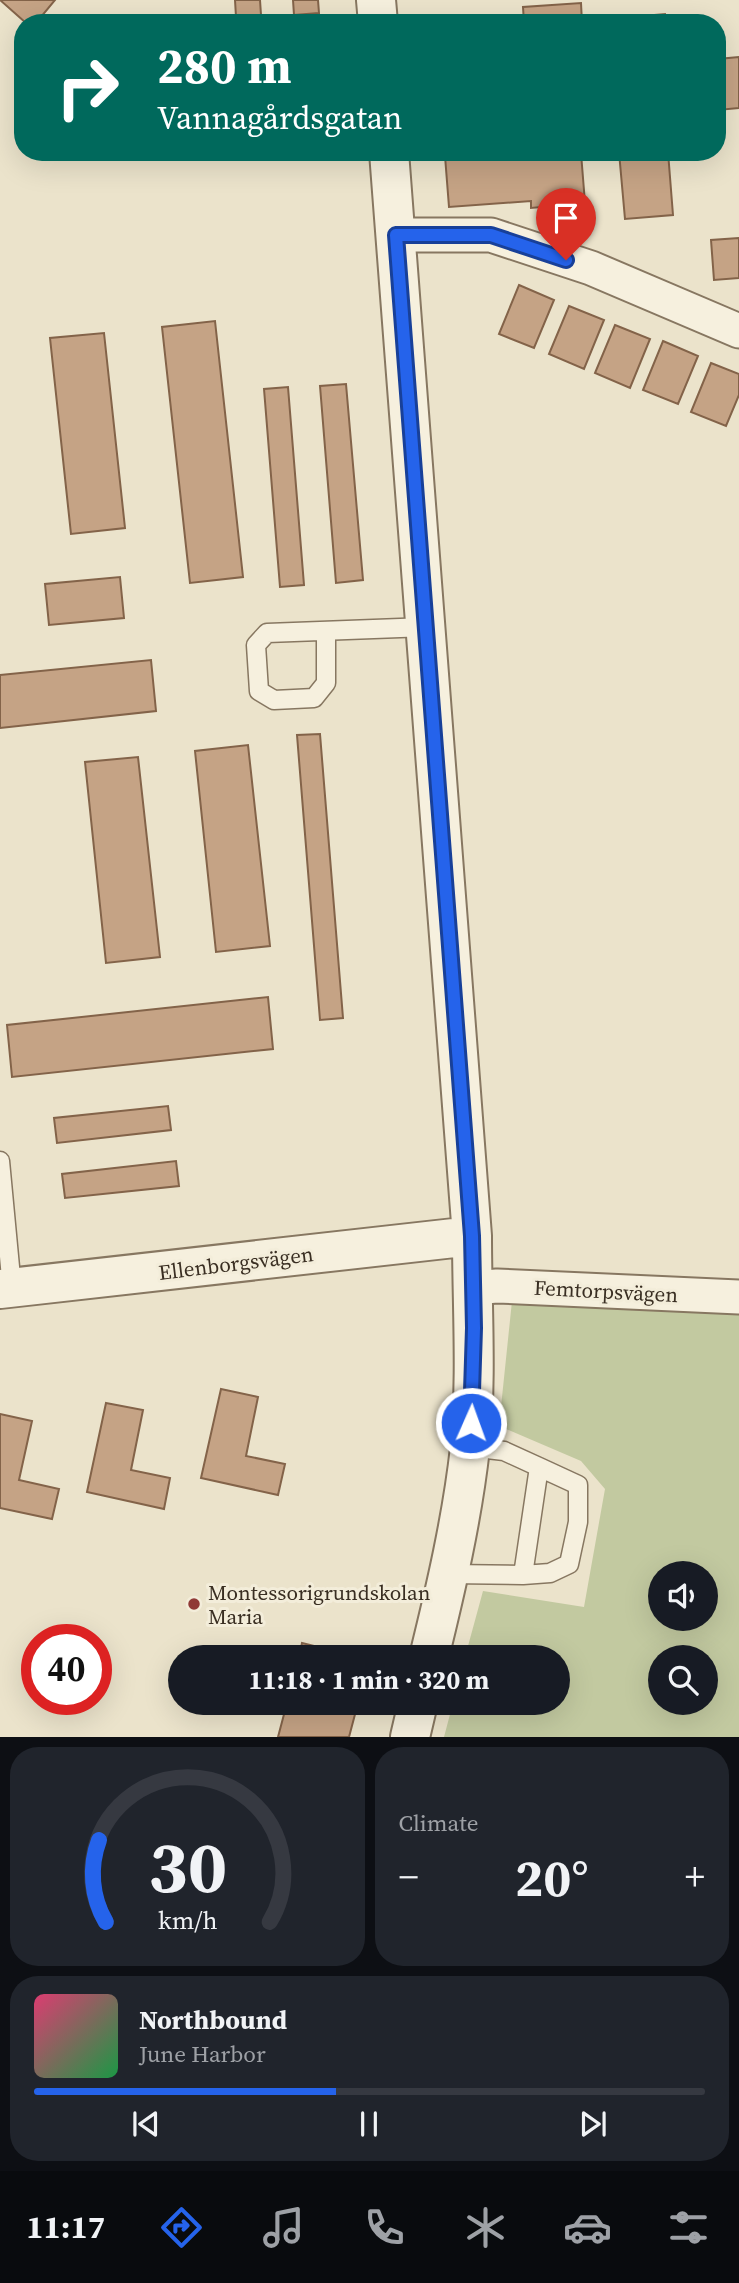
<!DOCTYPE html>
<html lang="en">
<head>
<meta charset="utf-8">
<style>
  :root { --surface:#171b24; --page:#20242c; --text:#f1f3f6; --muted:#9ea1a6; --line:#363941; --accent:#2563eb }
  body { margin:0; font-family:"Source Serif 4",serif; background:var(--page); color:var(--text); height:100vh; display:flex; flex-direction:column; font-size:26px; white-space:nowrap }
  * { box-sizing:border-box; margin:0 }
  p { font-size:23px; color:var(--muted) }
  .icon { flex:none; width:38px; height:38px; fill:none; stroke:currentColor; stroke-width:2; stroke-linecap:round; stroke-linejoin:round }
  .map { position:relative; height:1737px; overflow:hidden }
  .sheet { display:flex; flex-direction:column; gap:10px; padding:10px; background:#0d0f14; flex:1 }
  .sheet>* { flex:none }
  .top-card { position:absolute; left:14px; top:14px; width:712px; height:147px; border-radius:28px; box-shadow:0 7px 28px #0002; background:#00695c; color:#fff; overflow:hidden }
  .controls { position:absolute; left:648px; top:1561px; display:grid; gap:14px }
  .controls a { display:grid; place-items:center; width:70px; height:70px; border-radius:50%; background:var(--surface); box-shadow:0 7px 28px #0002; font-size:35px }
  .speed { position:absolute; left:21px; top:1624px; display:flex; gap:14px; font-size:35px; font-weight:700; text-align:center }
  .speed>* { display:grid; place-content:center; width:91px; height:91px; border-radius:50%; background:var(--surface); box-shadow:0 7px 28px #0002; line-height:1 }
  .speed .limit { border:10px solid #d22; background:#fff; color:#111 }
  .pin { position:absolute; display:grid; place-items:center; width:60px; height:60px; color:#fff; margin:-72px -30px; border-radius:50% 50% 50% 0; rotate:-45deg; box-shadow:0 0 7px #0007 }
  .pin .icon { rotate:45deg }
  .me { position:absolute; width:77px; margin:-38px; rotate:2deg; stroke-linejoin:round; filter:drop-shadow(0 0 5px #0008) }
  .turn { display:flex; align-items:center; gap:24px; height:147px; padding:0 28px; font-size:32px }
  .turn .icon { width:91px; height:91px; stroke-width:2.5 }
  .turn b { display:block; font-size:49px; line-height:60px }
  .big { font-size:52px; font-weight:700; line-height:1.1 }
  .sheet .tile { flex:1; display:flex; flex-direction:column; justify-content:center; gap:10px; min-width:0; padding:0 24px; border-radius:28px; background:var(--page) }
  .sheet .dial { align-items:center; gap:0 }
  .dial svg { height:182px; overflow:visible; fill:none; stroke:var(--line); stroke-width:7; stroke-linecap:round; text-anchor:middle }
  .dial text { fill:var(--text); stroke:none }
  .song { display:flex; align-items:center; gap:21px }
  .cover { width:84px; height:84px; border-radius:10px; background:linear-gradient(135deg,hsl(340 70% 55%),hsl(140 70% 35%)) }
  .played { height:7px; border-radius:4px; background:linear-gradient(90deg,var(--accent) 45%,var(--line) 45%) }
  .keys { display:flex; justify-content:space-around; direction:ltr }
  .heat { display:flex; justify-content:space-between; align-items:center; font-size:38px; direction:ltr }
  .sheet .tiles { flex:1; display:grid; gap:10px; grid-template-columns:1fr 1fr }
  .tile:last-child { grid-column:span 2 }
  .trip { position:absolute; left:168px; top:1645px; width:402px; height:70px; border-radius:35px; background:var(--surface); box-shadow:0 7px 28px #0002; font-weight:700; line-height:70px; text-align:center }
  .menu { display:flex; height:112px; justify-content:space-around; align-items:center; background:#090b0e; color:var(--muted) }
  .menu .icon { width:49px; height:49px }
  .menu .selected { color:var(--accent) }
  .menu b { font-size:32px; color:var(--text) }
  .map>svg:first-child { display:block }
  .green { fill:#c2c9a0; fill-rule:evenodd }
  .building { fill:#c5a385; stroke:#836349; stroke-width:2 }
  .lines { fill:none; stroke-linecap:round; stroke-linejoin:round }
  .service-casing { stroke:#877761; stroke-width:21 }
  .minor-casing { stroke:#877761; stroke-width:37 }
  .tertiary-casing { stroke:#877761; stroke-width:42 }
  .service { stroke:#f6f0de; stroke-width:18 }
  .minor { stroke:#f6f0de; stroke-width:33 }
  .tertiary { stroke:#f6f0de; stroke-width:38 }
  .route-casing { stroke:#184099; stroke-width:18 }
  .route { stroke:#2563eb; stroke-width:12 }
  .poi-dot { fill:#903a36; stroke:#f3edda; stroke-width:2.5 }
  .labels { text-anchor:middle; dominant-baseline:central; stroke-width:6; stroke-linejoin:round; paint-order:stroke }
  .street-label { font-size:21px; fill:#392e22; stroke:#f3edda }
  .poi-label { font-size:21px; fill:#392e22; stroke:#f3edda; text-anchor:start }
</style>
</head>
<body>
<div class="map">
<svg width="739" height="1737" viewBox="0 0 739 1737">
  <rect width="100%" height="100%" fill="#ebe3cb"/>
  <path class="green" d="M512 1301 739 1312V1737H444L453 1703H558V1657H465L483 1591 584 1607 605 1489 581 1461 499 1426ZM660 1573H705V1619H660ZM660 1657H705V1703H660Z"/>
  <path class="building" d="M0 0H55L36 23H26Z
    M235 0H260L261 15 236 17Z
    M293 0H318L319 13 294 15Z
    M581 3 582 23H524L523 7Z
    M665 14 666 23H621L620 18Z
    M739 57V108L718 110V59Z
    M493 152H527V158L581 153 585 203 531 208V201L449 207 445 156Z
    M619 152H668L673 215 625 219Z
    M739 238V278L714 280 711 240Z
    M519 285 554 300 534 348 499 334Z
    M569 306 604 320 584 369 549 354Z
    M215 321 243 577 190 583 162 327Z
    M615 325 650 339 630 388 595 373Z
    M104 333 125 528 71 534 50 338Z
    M663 341 698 356 678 404 643 390Z
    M711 363 739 374V395L726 426 691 412Z
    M346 384 363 580 336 583 320 386Z
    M288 387 304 585 280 587 264 389Z
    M120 577 124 618 49 625 45 584Z
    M151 660 156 711 0 728V675Z
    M320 734 343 1018 320 1020 297 735Z
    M248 745 270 946 216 952 195 751Z
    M138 757 160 957 106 963 85 762Z
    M268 997 273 1049 12 1077 7 1025Z
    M168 1106 171 1130 57 1143 54 1118Z
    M176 1161 179 1186 65 1198 62 1174Z
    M221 1389 258 1397 246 1456 285 1464 278 1495 201 1478Z
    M106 1403 143 1410 131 1470 170 1478 164 1509 87 1492Z
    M0 1414 32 1421 19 1480 59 1489 52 1519 0 1508Z
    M302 1643 358 1657H299Z
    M287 1703H358L349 1737H278Z"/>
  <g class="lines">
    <defs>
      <path id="service" d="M326 631V683L314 698 274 700 259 691 256 645 267 633 427 627
        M0 1161 12 1288
        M449 1574 523 1575 539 1467 504 1451 470 1447
        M523 1575 550 1573 569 1564 578 1522V1485L539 1467"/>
      <path id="minor" d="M396 235H491L591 268 739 331
        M472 1288 497 1286 739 1297"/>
      <path id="tertiary" d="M376 0 378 23
        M389 152 472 1236C472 1306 477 1378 470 1448 462 1519 446 1588 429 1657
        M0 1289 472 1236
        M410 1737 418 1703"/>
    </defs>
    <use href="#service" class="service-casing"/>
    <use href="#minor" class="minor-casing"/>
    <use href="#tertiary" class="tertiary-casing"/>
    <use href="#service" class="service"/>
    <use href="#minor" class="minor"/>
    <use href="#tertiary" class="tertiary"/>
  </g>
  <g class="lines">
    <defs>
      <path id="route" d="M471 1423 474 1328 472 1236 396 235H491L566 260"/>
    </defs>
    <use href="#route" class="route-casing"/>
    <use href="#route" class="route"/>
  </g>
  <circle class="poi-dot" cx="194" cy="1604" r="7"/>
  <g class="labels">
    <g class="street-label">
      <text transform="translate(236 1263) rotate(-7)">Ellenborgsvägen</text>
      <text transform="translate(606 1291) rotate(3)">Femtorpsvägen</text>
    </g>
    <g class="poi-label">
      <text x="208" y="1592">Montessorigrundskolan<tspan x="208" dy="24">Maria</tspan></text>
    </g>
  </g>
</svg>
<div class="controls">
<a><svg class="icon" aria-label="sound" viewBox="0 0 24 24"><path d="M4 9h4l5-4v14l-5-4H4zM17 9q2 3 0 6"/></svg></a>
<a><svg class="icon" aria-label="search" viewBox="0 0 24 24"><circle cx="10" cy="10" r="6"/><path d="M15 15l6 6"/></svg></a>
</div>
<div class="speed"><div class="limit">40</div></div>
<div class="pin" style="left:566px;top:260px;background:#d93025"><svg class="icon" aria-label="arrive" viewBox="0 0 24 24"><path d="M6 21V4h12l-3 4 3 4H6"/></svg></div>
<svg class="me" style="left:471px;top:1423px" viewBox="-20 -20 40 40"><circle r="17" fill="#2563eb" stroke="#fff" stroke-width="3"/><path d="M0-11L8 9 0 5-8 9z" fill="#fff"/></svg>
<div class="trip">11:18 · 1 min · 320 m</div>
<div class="top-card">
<div class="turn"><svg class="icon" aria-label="right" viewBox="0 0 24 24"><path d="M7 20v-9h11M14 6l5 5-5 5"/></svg><div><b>280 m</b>Vannagårdsgatan</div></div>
</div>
</div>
<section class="sheet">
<div class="tiles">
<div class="tile dial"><svg viewBox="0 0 100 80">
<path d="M14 69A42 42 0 1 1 86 69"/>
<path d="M14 69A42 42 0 0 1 11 33" stroke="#2563eb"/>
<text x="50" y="56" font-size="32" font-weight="700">30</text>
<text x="50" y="72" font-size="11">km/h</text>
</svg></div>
<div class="tile"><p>Climate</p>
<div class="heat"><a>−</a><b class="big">20°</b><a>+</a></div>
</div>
<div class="tile">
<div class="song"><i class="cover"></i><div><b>Northbound</b><p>June Harbor</p></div></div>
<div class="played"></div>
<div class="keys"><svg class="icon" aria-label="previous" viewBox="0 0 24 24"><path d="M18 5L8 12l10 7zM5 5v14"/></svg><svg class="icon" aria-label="pause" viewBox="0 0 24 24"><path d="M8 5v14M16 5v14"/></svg><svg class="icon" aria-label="next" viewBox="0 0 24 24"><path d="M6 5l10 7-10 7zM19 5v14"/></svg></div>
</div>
</div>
</section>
<nav class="menu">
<b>11:17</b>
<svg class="icon selected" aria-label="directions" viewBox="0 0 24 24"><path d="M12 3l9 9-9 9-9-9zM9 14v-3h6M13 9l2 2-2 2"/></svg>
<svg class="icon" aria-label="music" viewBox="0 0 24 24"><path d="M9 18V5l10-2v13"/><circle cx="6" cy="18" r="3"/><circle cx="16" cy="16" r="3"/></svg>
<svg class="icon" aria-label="phone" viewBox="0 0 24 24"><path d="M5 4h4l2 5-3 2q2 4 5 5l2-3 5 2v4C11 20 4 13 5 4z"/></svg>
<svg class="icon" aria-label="climate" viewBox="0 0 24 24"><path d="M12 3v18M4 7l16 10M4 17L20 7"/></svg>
<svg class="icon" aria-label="car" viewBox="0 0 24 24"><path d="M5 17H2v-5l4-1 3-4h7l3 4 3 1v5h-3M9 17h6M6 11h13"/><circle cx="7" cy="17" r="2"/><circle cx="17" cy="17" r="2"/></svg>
<svg class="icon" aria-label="filters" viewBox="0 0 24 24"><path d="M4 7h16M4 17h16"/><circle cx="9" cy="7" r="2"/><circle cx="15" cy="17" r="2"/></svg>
</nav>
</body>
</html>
